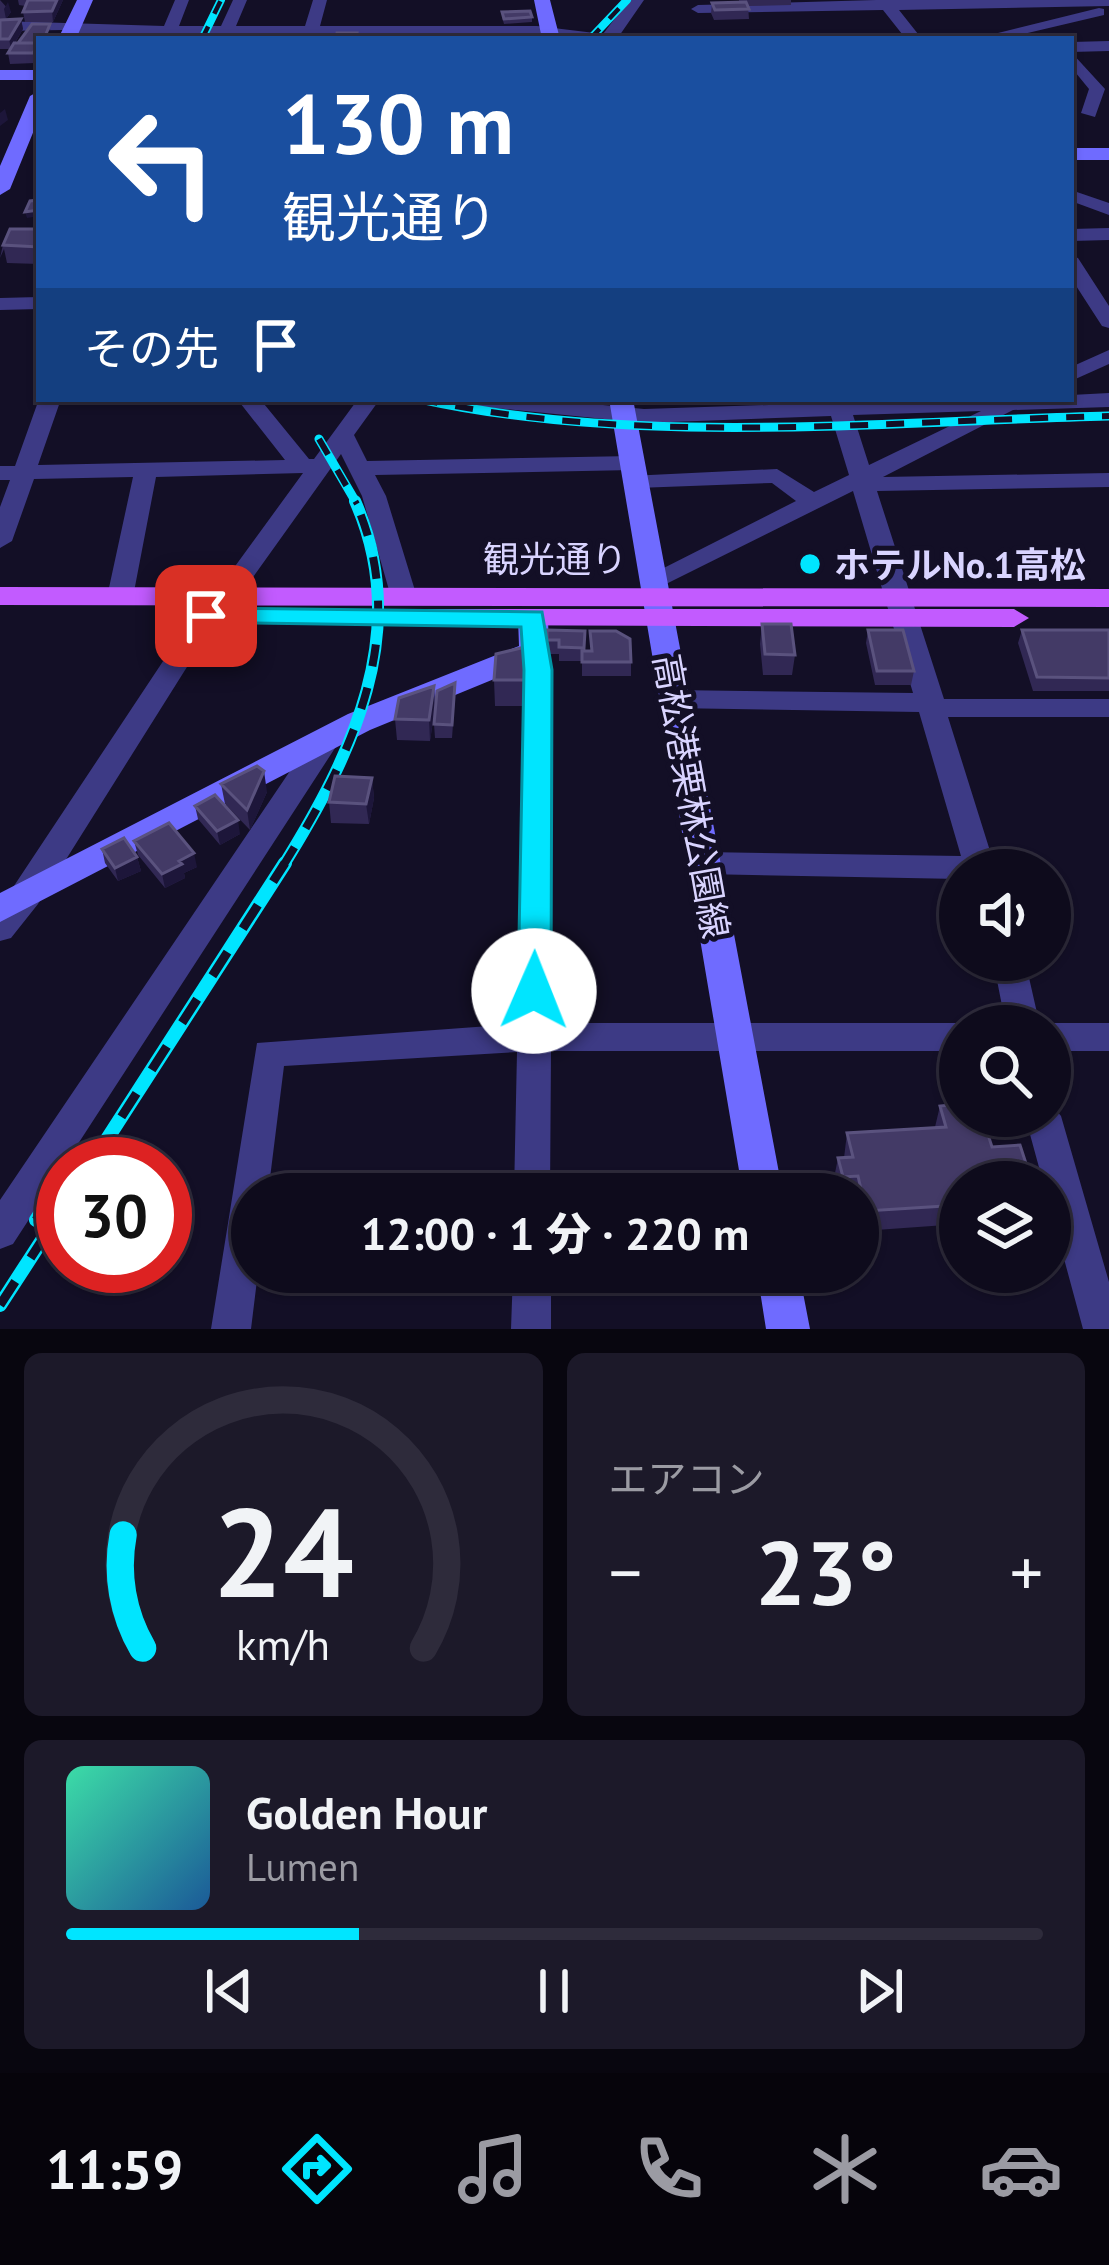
<!DOCTYPE html>
<html lang="ja">
<head>
<meta charset="utf-8">
<style>
  :root { --surface:#0e0b1c; --page:#1c1929; --text:#f1f3f6; --muted:#9b9ba3; --line:#2e2b3b; --accent:#00e5ff }
  body { margin:0; font-family:"PT Sans","Noto Sans JP",sans-serif; background:var(--page); color:var(--text); height:100vh; display:flex; flex-direction:column; font-size:45px; white-space:nowrap }
  * { box-sizing:border-box; margin:0 }
  p { font-size:39px; color:var(--muted) }
  .icon { flex:none; width:66px; height:66px; fill:none; stroke:currentColor; stroke-width:2; stroke-linecap:round; stroke-linejoin:round }
  .map { position:relative; height:1329px; overflow:hidden }
  .panel { display:flex; flex-direction:column; gap:24px; padding:24px; background:#08060f; flex:1 }
  .panel>* { flex:none }
  .hud { position:absolute; left:36px; top:36px; width:1038px; height:366px; border-radius:0px; box-shadow:0 3px 9px #0004,0 0 0 3px var(--line); background:#1a4fa0; color:#fff; overflow:hidden }
  .buttons { position:absolute; left:939px; top:849px; display:grid; gap:24px }
  .buttons a { display:grid; place-items:center; width:132px; height:132px; border-radius:50%; background:var(--surface); box-shadow:0 3px 9px #0004,0 0 0 3px var(--line); font-size:60px }
  .speed { position:absolute; left:36px; top:1137px; display:flex; gap:24px; font-size:60px; font-weight:700; text-align:center }
  .speed>* { display:grid; place-content:center; width:156px; height:156px; border-radius:50%; background:var(--surface); box-shadow:0 3px 9px #0004,0 0 0 3px var(--line); line-height:1 }
  .speed .limit { border:18px solid #d22; background:#fff; color:#111 }
  .pin { position:absolute; display:grid; place-items:center; width:102px; height:102px; color:#fff; margin:-51px; border-radius:24px; box-shadow:0 6px 18px #0006 }
  .me { position:absolute; width:132px; margin:-66px; rotate:1deg; stroke-linejoin:round; filter:drop-shadow(0 0 9px #0008) }
  .turn { display:flex; align-items:center; gap:42px; height:252px; padding:0 48px; font-size:54px }
  .turn .icon { width:156px; height:156px; stroke-width:2.5 }
  .turn b { display:block; font-size:84px; line-height:102px }
  .then { display:flex; align-items:center; height:114px; padding:0 48px; background:#0003; gap:24px; font-size:45px }
  .big { font-size:90px; font-weight:800; line-height:1.1 }
  .panel .widget { flex:1; display:flex; flex-direction:column; justify-content:center; gap:18px; min-width:0; padding:0 42px; border-radius:18px; background:var(--page) }
  .panel .dial { align-items:center; gap:0 }
  .dial svg { height:312px; overflow:visible; fill:none; stroke:var(--line); stroke-width:7; stroke-linecap:round; text-anchor:middle }
  .dial text { fill:var(--text); stroke:none }
  .song { display:flex; align-items:center; gap:36px }
  .cover { width:144px; height:144px; border-radius:18px; background:linear-gradient(135deg,hsl(160 70% 55%),hsl(210 70% 35%)) }
  .played { height:12px; border-radius:6px; background:linear-gradient(90deg,var(--accent) 30%,var(--line) 30%) }
  .keys { display:flex; justify-content:space-around; direction:ltr }
  .heat { display:flex; justify-content:space-between; align-items:center; font-size:66px; direction:ltr }
  .panel .tiles { flex:1; display:grid; gap:24px; grid-template-columns:1fr 1fr }
  .widget:last-child { grid-column:span 2 }
  .trip { position:absolute; left:231px; top:1173px; width:648px; height:120px; border-radius:60px; background:var(--surface); box-shadow:0 3px 9px #0004,0 0 0 3px var(--line); font-weight:800; line-height:120px; text-align:center }
  .tabs { display:flex; height:192px; justify-content:space-around; align-items:center; background:#06040b; color:var(--muted) }
  .tabs .icon { width:84px; height:84px }
  .tabs .selected { color:var(--accent) }
  .tabs b { font-size:54px; color:var(--text) }
  .map>svg:first-child { display:block }
  .lines { fill:none; stroke-linecap:round; stroke-linejoin:round }
  .street { fill:#3d3a85; fill-rule:evenodd }
  .secondary { fill:#6f6bff; fill-rule:evenodd }
  .primary { fill:#c25bff; fill-rule:evenodd }
  .rail-far3-casing { stroke:#00e5ff; stroke-width:8 }
  .rail-far2-casing { stroke:#00e5ff; stroke-width:9 }
  .rail-far1-casing { stroke:#00e5ff; stroke-width:12 }
  .rail-casing { stroke:#00e5ff; stroke-width:14 }
  .rail-far3 { stroke:#130f26; stroke-width:4.5; stroke-dasharray:14; stroke-linecap:butt }
  .rail-far2 { stroke:#130f26; stroke-width:6; stroke-dasharray:18; stroke-linecap:butt }
  .rail-far1 { stroke:#130f26; stroke-width:8; stroke-dasharray:22; stroke-linecap:butt }
  .rail { stroke:#130f26; stroke-width:9; stroke-dasharray:28; stroke-linecap:butt }
  .wall { fill:#312854 }
  .shaded-wall { fill:#1d163a }
  .building { fill:#433a66; stroke:#5a527e; stroke-width:3 }
  .route { fill:#00e5ff; stroke:#0095a6; stroke-width:3 }
  .poi-dot { fill:#00e5ff; stroke:#130f26; stroke-width:4.5 }
  .labels { text-anchor:middle; dominant-baseline:central; stroke-width:10; stroke-linejoin:round; paint-order:stroke }
  .street-label { font-size:36px; fill:#d9d4ff; stroke:#130f26 }
  .poi-label { font-size:36px; font-weight:bold; fill:#d9d4ff; stroke:#130f26; text-anchor:start }
</style>
</head>
<body>
<div class="map">
<svg width="1109" height="1329" viewBox="0 0 1109 1329">
  <rect width="100%" height="100%" fill="#130f26"/>
  <g class="lines">
    <path class="street" d="M175 0H189L179 26H221L233 0H247L236 26H305L313 0H327L320 26H537L603 34 629 0H644L617 39 537 36 158 39 160 36H71L64 30 0 31V21L164 26Z
      M876 0H1109V6L899 10 922 39H906L883 10 698 13 691 9 698 5Z
      M1099 8 1104 9V15L1002 39H974Z
      M674 34H808L816 39H666Z
      M1109 41V51L1071 52V42Z
      M1071 52 1105 89 1095 117 1081 113 1089 89 1071 67Z
      M1071 190 1109 203V215L1071 201Z
      M1109 228V240L1071 241V229Z
      M1071 256 1078 258 1109 306V328L1102 326 1071 278Z
      M39 297V309L0 310V298Z
      M1109 350V364L1071 381V367Z
      M1109 393V407L1013 410 883 477 1109 473V487L877 491 944 699H1109V717H948L996 870H960V879L703 874 692 871 688 863 692 855 703 852 961 856 919 712 671 708 657 699 671 690 913 693 853 491 666 584 657 586 644 578 796 501 772 483 637 488 629 486 625 481 629 476 777 469 814 492 849 475 831 416 644 423 475 406 464 399H541L644 409 827 403 826 399H1071V395ZM981 411 869 465 853 415Z
      M39 399H61L38 465 285 460 237 399H260L309 459H314L358 399H380L354 435 367 461 633 456 645 463 633 470 375 475 386 496 417 597 404 605 391 597 362 496 341 454 251 580 243 603 234 605 221 597 225 580 303 473 156 477 133 597 120 605 107 597 133 477 34 479 12 541 0 548V507L10 480H0V466H15Z
      M206 608 219 616 38 904 11 938 0 941V907L197 610Z
      M534 642 547 651 552 671 551 1023H960L969 1026H960V1051H551L550 1194H514L517 1052 284 1066 268 1194H252V1272H258L251 1329H211L257 1043 517 1024 524 671 521 651Z
      M327 728 341 738 337 745 13 1244 0 1249V1200L317 731Z
      M993 960H1025L1040 1026H1006Z
      M1050 1023H1109V1051H1050V1026H1041Z
      M1050 1103 1061 1116 1109 1282V1329H1083L1050 1207V1182H1043L1025 1116H1050Z
      M513 1272H551V1329H511Z"/>
    <path class="secondary" d="M77 0H93L76 39H58Z
      M534 0H550L560 39H542Z
      M0 70H39V80H0Z
      M39 91V118L10 189 0 195V166L30 96Z
      M1071 148H1109V160H1071Z
      M609 399H633L783 1194H743Z
      M533 609 548 618 549 651 545 658 370 730 0 922V893L348 714 519 646 518 618Z
      M757 1272H799L810 1329H766Z"/>
    <path class="primary" d="M0 587 1109 589V607L0 605Z
      M408 609H1014L1029 618 1014 627 398 625 393 618Z"/>
    <defs>
      <path id="rail-far3" d="M202 39 221 0
        M590 39 627 0"/>
      <path id="rail-far2" d="M420 399C638 447 886 421 1109 416
        M319 439 357 504"/>
      <path id="rail-far1" d="M283 866C352 755 413 631 355 501"/>
      <path id="rail" d="M91 1164 285 863
        M36 1220 63 1179
        M0 1305 63 1208"/>
    </defs>
    <use href="#rail-far3" class="rail-far3-casing"/>
    <use href="#rail-far2" class="rail-far2-casing"/>
    <use href="#rail-far1" class="rail-far1-casing"/>
    <use href="#rail" class="rail-casing"/>
    <use href="#rail-far3" class="rail-far3"/>
    <use href="#rail-far2" class="rail-far2"/>
    <use href="#rail-far1" class="rail-far1"/>
    <use href="#rail" class="rail"/>
  </g>
  <path class="wall" d="M0 0 11 12 6 19H0Z
    M18 0H63L53 22H25L23 12 25 6 19 5Z
    M739 0H791V5L748 6 749 19 714 20 711 13 712 3 739 2Z
    M502 17H532V22L504 24Z
    M21 19 23 29 15 43 51 29 39 39V57L35 63 10 64 8 53 10 49H0V20Z
    M39 229V264L7 263 4 249 0 258 4 240Z
    M762 624 795 655 792 675H763L760 644Z
    M547 630 585 631 584 651H591L590 631 631 662V676H582V661H559V654H547Z
    M868 630 914 671 911 685H875L866 643Z
    M1022 630H1109V691H1033L1018 643Z
    M529 646 528 706H495L494 680Z
    M434 686 435 707 430 741 397 740 395 719Z
    M455 697 452 738H435L434 724Z
    M372 778 374 798 369 824 331 823 329 802Z
    M221 784 267 792 250 830 225 804Z
    M195 806 240 834 220 845 198 819Z
    M134 841 197 867 184 873 185 878 165 888 138 855Z
    M102 849 137 857 141 871 118 881 105 863Z
    M940 1106 960 1182V1224L862 1231 858 1215V1194H838L834 1178 838 1158H844L847 1133 935 1127Z"/>
  <path class="shaded-wall" d="M57 0H63L53 22 52 11Z
    M8 2 11 12 6 19 4 9Z
    M21 19 23 29 11 49 9 39Z
    M39 43V57L35 63 33 53Z
    M5 109 8 120 0 126V113Z
    M39 209V216L27 218 25 212Z
    M434 686 435 707 430 741 429 720Z
    M264 771 267 792 250 830 247 810Z
    M372 778 374 798 369 824 366 804Z
    M238 820 240 834 220 845 217 831Z
    M194 853 197 867 184 873 185 878 165 888 162 874 179 861Z
    M137 857 141 871 118 881 115 868Z"/>
  <path class="building" d="M28 0H57L52 11 23 12Z
    M746 2 749 9 715 10 712 3Z
    M530 11 532 17 504 19 502 12Z
    M21 19 9 39H0V20Z
    M32 24H50L44 39H39V43H18Z
    M337 33H357L356 39H336Z
    M248 36 247 39H222L223 37Z
    M14 43H39L33 53H8Z
    M39 200V210L25 212 30 201Z
    M10 229H39V247L3 245Z
    M762 624H791L795 655 765 654Z
    M547 630 585 631 584 648 559 647V640H547Z
    M868 630H903L914 671H877Z
    M1022 630H1109V678L1037 677Z
    M590 631H616L630 639 631 662H582V651H592Z
    M529 646 528 680H494L496 654Z
    M455 683 452 725 434 724 437 691Z
    M434 686 429 720 395 719 399 698Z
    M257 766 264 771 247 810 221 784Z
    M335 776 372 778 366 804 329 802Z
    M215 795 238 820 217 831 195 806Z
    M169 823 194 853 179 861 182 864 162 874 134 841Z
    M124 838 137 857 115 868 102 849Z
    M960 1104V1116H982L992 1147 1020 1145 1032 1182H960V1205L866 1211 858 1176 843 1177 838 1158 853 1157 847 1133 946 1127 940 1106Z"/>
  <path class="route" d="M206 608 542 612 552 670 551 991 546 1001H522L518 991 524 670 521 627 196 622 192 616Z"/>
  <circle class="poi-dot" cx="810" cy="564" r="12"/>
  <g class="labels">
    <g class="street-label">
      <text x="555" y="558">観光通り</text>
      <text transform="translate(692 796) rotate(80)">高松港栗林公園線</text>
    </g>
    <g class="poi-label">
      <text x="834" y="564">ホテルNo.1高松</text>
    </g>
  </g>
</svg>
<div class="buttons">
<a><svg class="icon" aria-label="sound" viewBox="0 0 24 24"><path d="M4 9h4l5-4v14l-5-4H4zM17 9q2 3 0 6"/></svg></a>
<a><svg class="icon" aria-label="search" viewBox="0 0 24 24"><circle cx="10" cy="10" r="6"/><path d="M15 15l6 6"/></svg></a>
<a><svg class="icon" aria-label="layers" viewBox="0 0 24 24"><path d="M12 4l9 5-9 5-9-5zM3 14l9 5 9-5"/></svg></a>
</div>
<div class="speed"><div class="limit">30</div></div>
<div class="pin" style="left:206px;top:616px;background:#d93025"><svg class="icon" aria-label="arrive" viewBox="0 0 24 24"><path d="M6 21V4h12l-3 4 3 4H6"/></svg></div>
<svg class="me" style="left:534px;top:991px" viewBox="-20 -20 40 40"><circle r="19" fill="#fff"/><path d="M0-13L10 11 0 6-10 11z" fill="#00e5ff"/></svg>
<div class="trip">12:00 · 1 分 · 220 m</div>
<div class="hud">
<div class="turn"><svg class="icon" aria-label="left" viewBox="0 0 24 24"><path d="M17 20v-9H6M10 6l-5 5 5 5"/></svg><div><b>130 m</b>観光通り</div></div>
<div class="then">その先<svg class="icon" aria-label="arrive" viewBox="0 0 24 24"><path d="M6 21V4h12l-3 4 3 4H6"/></svg></div>
</div>
</div>
<section class="panel">
<div class="tiles">
<div class="widget dial"><svg viewBox="0 0 100 80">
<path d="M14 69A42 42 0 1 1 86 69"/>
<path d="M14 69A42 42 0 0 1 9 40" stroke="#00e5ff"/>
<text x="50" y="56" font-size="32" font-weight="700">24</text>
<text x="50" y="72" font-size="11">km/h</text>
</svg></div>
<div class="widget"><p>エアコン</p>
<div class="heat"><a>−</a><b class="big">23°</b><a>+</a></div>
</div>
<div class="widget">
<div class="song"><i class="cover"></i><div><b>Golden Hour</b><p>Lumen</p></div></div>
<div class="played"></div>
<div class="keys"><svg class="icon" aria-label="previous" viewBox="0 0 24 24"><path d="M18 5L8 12l10 7zM5 5v14"/></svg><svg class="icon" aria-label="pause" viewBox="0 0 24 24"><path d="M8 5v14M16 5v14"/></svg><svg class="icon" aria-label="next" viewBox="0 0 24 24"><path d="M6 5l10 7-10 7zM19 5v14"/></svg></div>
</div>
</div>
</section>
<nav class="tabs">
<b>11:59</b>
<svg class="icon selected" aria-label="directions" viewBox="0 0 24 24"><path d="M12 3l9 9-9 9-9-9zM9 14v-3h6M13 9l2 2-2 2"/></svg>
<svg class="icon" aria-label="music" viewBox="0 0 24 24"><path d="M9 18V5l10-2v13"/><circle cx="6" cy="18" r="3"/><circle cx="16" cy="16" r="3"/></svg>
<svg class="icon" aria-label="phone" viewBox="0 0 24 24"><path d="M5 4h4l2 5-3 2q2 4 5 5l2-3 5 2v4C11 20 4 13 5 4z"/></svg>
<svg class="icon" aria-label="climate" viewBox="0 0 24 24"><path d="M12 3v18M4 7l16 10M4 17L20 7"/></svg>
<svg class="icon" aria-label="car" viewBox="0 0 24 24"><path d="M5 17H2v-5l4-1 3-4h7l3 4 3 1v5h-3M9 17h6M6 11h13"/><circle cx="7" cy="17" r="2"/><circle cx="17" cy="17" r="2"/></svg>
</nav>
</body>
</html>
